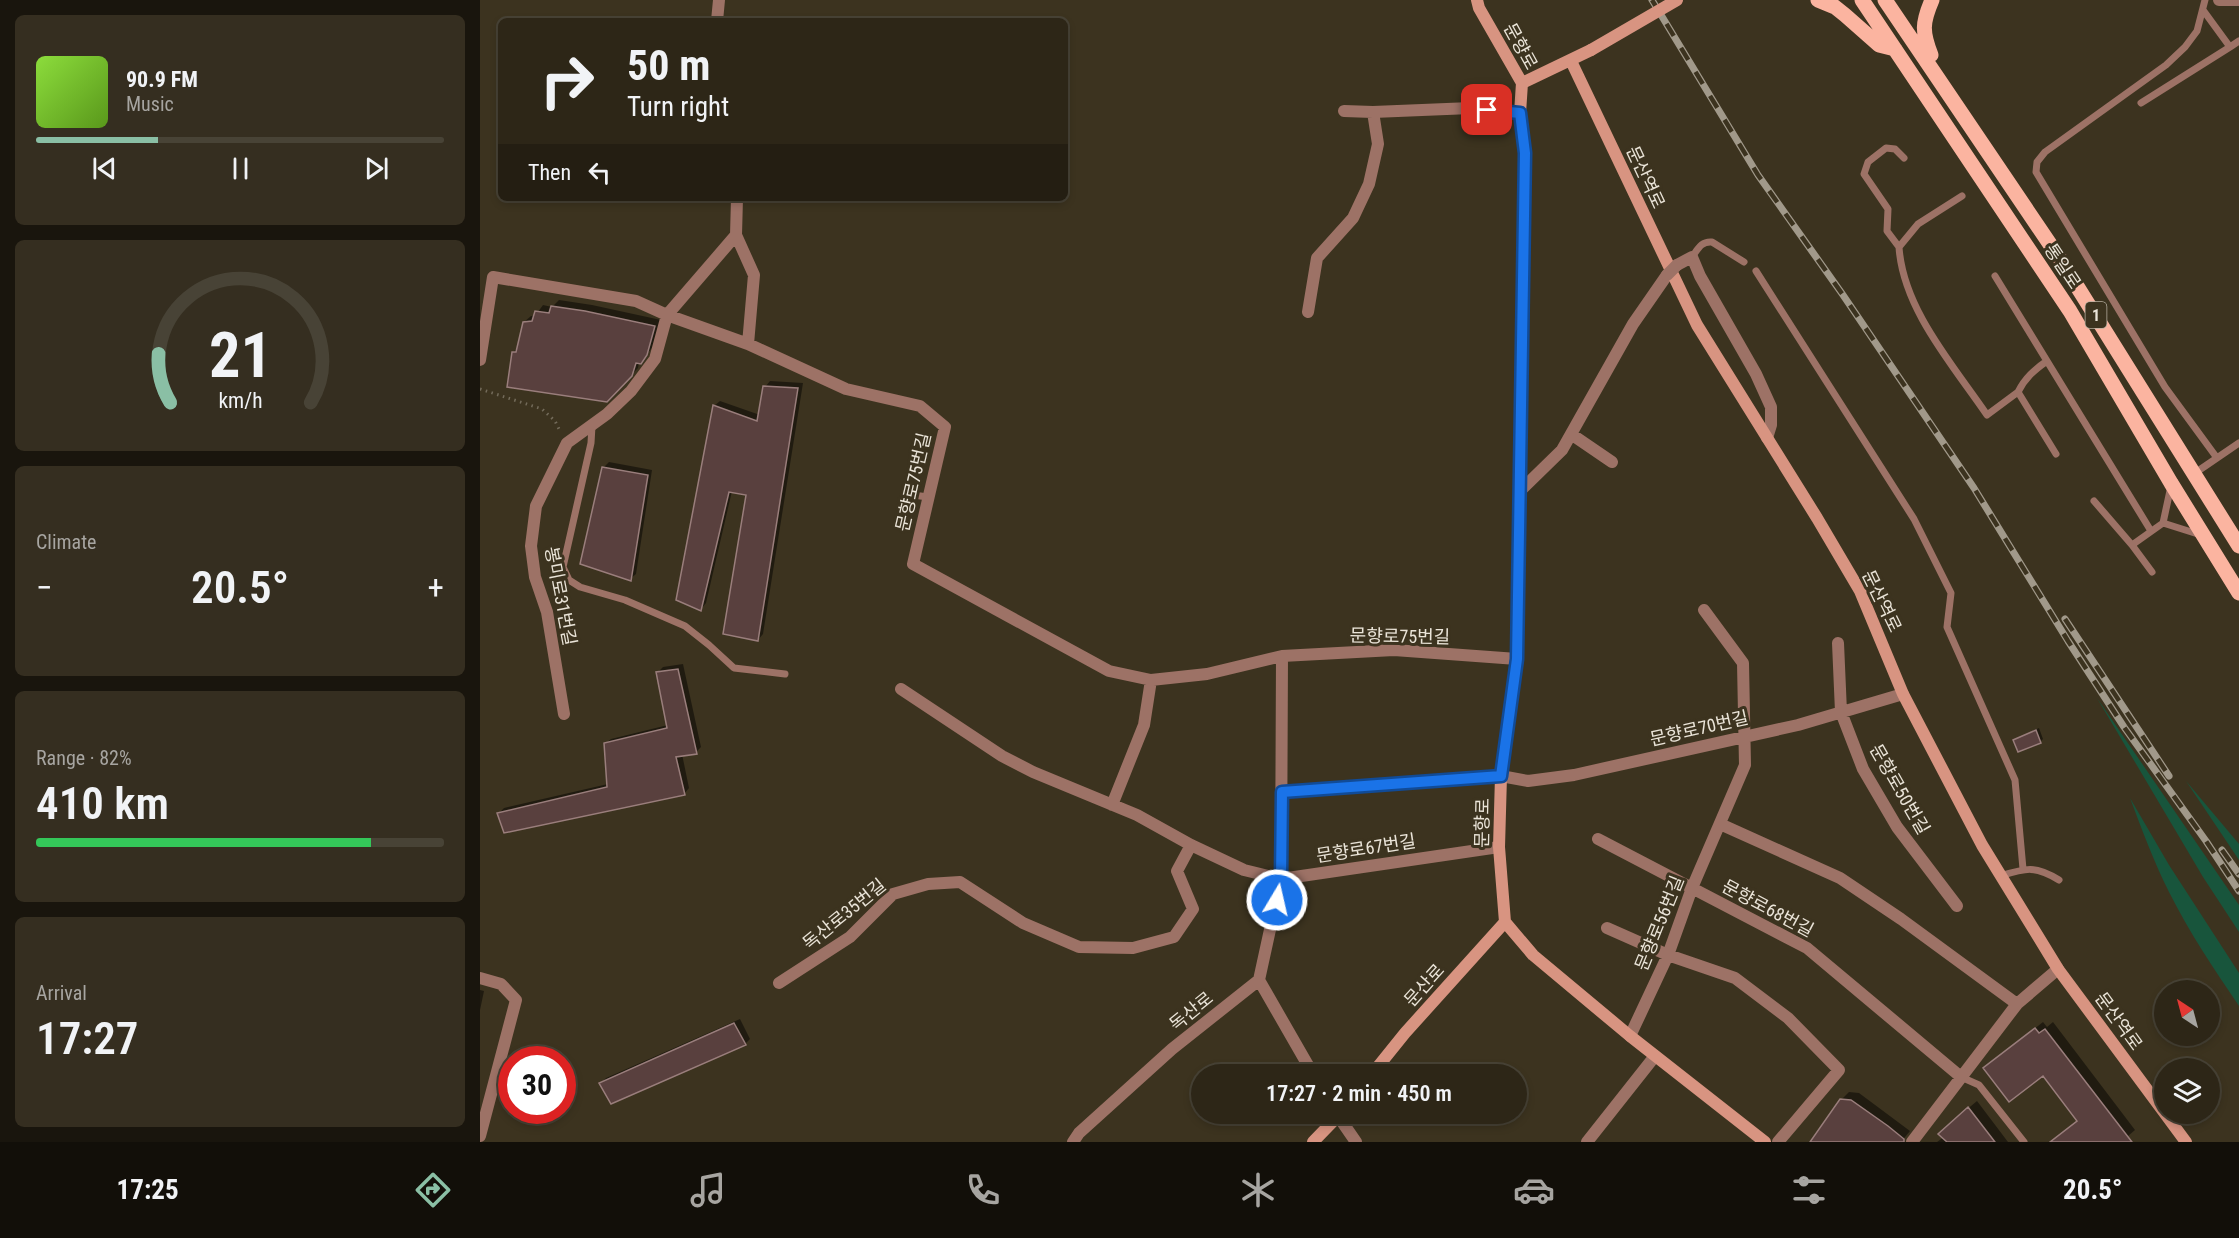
<!DOCTYPE html>
<html lang="en">
<head>
<meta charset="utf-8">
<style>
  :root { --surface:#2d2617; --page:#352e20; --text:#f1f3f6; --muted:#a7a5a1; --line:#484336; --accent:#8abfa5 }
  body { margin:0; font-family:"Roboto Condensed","Noto Sans KR",sans-serif; background:var(--page); color:var(--text); height:100vh; display:flex; flex-direction:column; font-size:22px; white-space:nowrap }
  * { box-sizing:border-box; margin:0 }
  p { font-size:20px; color:var(--muted) }
  .icon { flex:none; width:33px; height:33px; fill:none; stroke:currentColor; stroke-width:2; stroke-linecap:round; stroke-linejoin:round }
  .map { position:relative; flex:1; overflow:hidden }
  .sheet { display:flex; flex-direction:column; gap:15px; padding:15px; background:#19150d; width:480px }
  .sheet>* { flex:none }
  .banner { position:absolute; left:18px; top:18px; width:570px; height:183px; border-radius:9px; box-shadow:0 3px 9px #0003,0 0 0 2px var(--line); background:#2d2617; color:var(--text); overflow:hidden }
  .needle { width:39px; rotate:324deg }
  .tools { position:absolute; left:1674px; top:980px; display:grid; gap:12px }
  .tools a { display:grid; place-items:center; width:66px; height:66px; border-radius:50%; background:var(--surface); box-shadow:0 3px 9px #0003,0 0 0 2px var(--line); font-size:30px }
  .speed { position:absolute; left:18px; top:1046px; display:flex; gap:12px; font-size:30px; font-weight:700; text-align:center }
  .speed>* { display:grid; place-content:center; width:78px; height:78px; border-radius:50%; background:var(--surface); box-shadow:0 3px 9px #0003,0 0 0 2px var(--line); line-height:1 }
  .speed .limit { border:9px solid #d22; background:#fff; color:#111 }
  .pin { position:absolute; display:grid; place-items:center; width:51px; height:51px; color:#fff; margin:-26px; border-radius:12px; box-shadow:0 3px 9px #0006 }
  .me { position:absolute; width:66px; margin:-33px; rotate:9deg; stroke-linejoin:round; filter:drop-shadow(0 0 4px #0008) }
  .turn { display:flex; align-items:center; gap:21px; height:126px; padding:0 30px; font-size:27px }
  .turn .icon { width:78px; height:78px; stroke-width:2.5 }
  .turn b { display:block; font-size:42px; line-height:51px }
  .then { display:flex; align-items:center; height:57px; padding:0 30px; background:#0003; gap:12px; font-size:22px }
  .big { font-size:45px; font-weight:600; line-height:1.1 }
  .sheet .widget { flex:1; display:flex; flex-direction:column; justify-content:center; gap:9px; min-width:0; padding:0 21px; border-radius:9px; background:var(--page) }
  .sheet .dial { align-items:center; gap:0 }
  .dial svg { height:156px; overflow:visible; fill:none; stroke:var(--line); stroke-width:7; stroke-linecap:round; text-anchor:middle }
  .dial text { fill:var(--text); stroke:none }
  .song { display:flex; align-items:center; gap:18px }
  .cover { width:72px; height:72px; border-radius:9px; background:linear-gradient(135deg,hsl(90 70% 55%),hsl(90 70% 35%)) }
  .played { height:6px; border-radius:3px; background:linear-gradient(90deg,var(--accent) 30%,var(--line) 30%) }
  .keys { display:flex; justify-content:space-around; direction:ltr }
  .heat { display:flex; justify-content:space-between; align-items:center; font-size:33px; direction:ltr }
  .charge { height:9px; border-radius:4px; background:linear-gradient(90deg,#34c759 82%,var(--line) 0) }
  .trip { position:absolute; left:711px; top:1064px; width:336px; height:60px; border-radius:30px; background:var(--surface); box-shadow:0 3px 9px #0003,0 0 0 2px var(--line); font-weight:600; line-height:60px; text-align:center }
  .menu { display:flex; height:96px; justify-content:space-around; align-items:center; background:#120f09; color:var(--muted) }
  .menu .icon { width:42px; height:42px }
  .menu .selected { color:var(--accent) }
  .menu b { font-size:27px; color:var(--text) }
  main { display:flex; flex:1; min-height:0 }
  .map>svg:first-child { display:block }
  .green { fill:#18553c }
  .shadow { fill:#0007 }
  .building { fill:#59403e; stroke:#9a7e7c; stroke-width:1.5 }
  .lines { fill:none; stroke-linecap:round; stroke-linejoin:round }
  .path { stroke:#736b5a; stroke-width:3; stroke-dasharray:1.5 4.5; stroke-linecap:butt }
  .lane { stroke:#9d7266; stroke-width:7 }
  .street { stroke:#9d7266; stroke-width:12 }
  .secondary { stroke:#d89481; stroke-width:12 }
  .primary { stroke:#fbb4a0; stroke-width:15 }
  .rail-casing { stroke:#a1998a; stroke-width:7 }
  .rail { stroke:#3c331f; stroke-width:4.5; stroke-dasharray:14; stroke-linecap:butt }
  .street-bridge { stroke:#9d7266; stroke-width:12 }
  .secondary-bridge { stroke:#d89481; stroke-width:12 }
  .route-casing { stroke:#114b97; stroke-width:15 }
  .route { stroke:#1a73e8; stroke-width:10 }
  .labels { text-anchor:middle; dominant-baseline:central; stroke-width:6; stroke-linejoin:round; paint-order:stroke }
  .shield { fill:#3c331f; stroke:#b6afa0; stroke-width:1.5 }
  .shield-label { font-size:16px; font-weight:bold; fill:#eae4d8 }
  .street-label { font-size:18px; fill:#eae4d8; stroke:#3c331f }
</style>
</head>
<body>
<main>
<section class="sheet">
<div class="widget">
<div class="song"><i class="cover"></i><div><b>90.9 FM</b><p>Music</p></div></div>
<div class="played"></div>
<div class="keys"><svg class="icon" aria-label="previous" viewBox="0 0 24 24"><path d="M18 5L8 12l10 7zM5 5v14"/></svg><svg class="icon" aria-label="pause" viewBox="0 0 24 24"><path d="M8 5v14M16 5v14"/></svg><svg class="icon" aria-label="next" viewBox="0 0 24 24"><path d="M6 5l10 7-10 7zM19 5v14"/></svg></div>
</div>
<div class="widget dial"><svg viewBox="0 0 100 80">
<path d="M14 69A42 42 0 1 1 86 69"/>
<path d="M14 69A42 42 0 0 1 8 44" stroke="#8abfa5"/>
<text x="50" y="56" font-size="32" font-weight="700">21</text>
<text x="50" y="72" font-size="11">km/h</text>
</svg></div>
<div class="widget"><p>Climate</p>
<div class="heat"><a>−</a><b class="big">20.5°</b><a>+</a></div>
</div>
<div class="widget"><p>Range · 82%</p><b class="big">410 km</b><div class="charge"></div></div>
<div class="widget"><p>Arrival</p><b class="big">17:27</b></div>
</section>
<div class="map">
<svg width="1759" height="1142" viewBox="0 0 1759 1142">
  <rect width="100%" height="100%" fill="#3c331f"/>
  <path class="green" d="M1617 698 1759 905V932L1723 877Z
    M1706 781 1759 844V860Z
    M1650 798 1689 865 1759 973V1006C1734 969 1709 932 1689 892 1674 862 1662 830 1650 798Z"/>
  <path class="shadow" d="M79 300 112 305 181 320 173 347 159 362 158 368 127 401 33 352 39 347 44 322 51 316H55L63 305 72 307Z
    M290 381 323 383 283 634 278 640 267 494 252 491 226 603 221 609 234 406 240 401 280 415 285 387Z
    M129 462 172 470 156 574 150 579 123 468Z
    M203 664 221 747 216 752 202 754 209 788 204 794 19 813 24 808 128 784 125 744 131 739 188 725 178 672 183 667Z
    M1559 728 1563 739 1560 742 1534 740Z
    M0 990 4 991 0 1010Z
    M260 1019 270 1039 265 1044 121 1083 126 1078Z
    M1563 1022 1567 1027 1573 1022 1655 1130 1641 1142H1571L1598 1120 1563 1074 1505 1068Z
    M1369 1092 1379 1093 1430 1131 1421 1142H1332L1361 1100Z
    M1497 1101 1528 1142H1457L1464 1137 1467 1126Z"/>
  <path class="building" d="M71 306 105 311 175 326 167 355 161 364 156 363 152 376 127 402 27 387 32 352H36L43 322 52 321 55 311 69 313Z
    M283 386 318 388 278 641 243 634 266 495 249 492 221 611 196 600 233 405 277 421Z
    M122 467 168 475 151 581 100 564Z
    M198 669 217 754 196 757 205 795 24 833 17 813 127 787 124 743 187 728 176 672Z
    M1556 730 1561 743 1538 752 1533 740Z
    M254 1023 266 1045 131 1104 119 1083Z
    M1555 1028 1559 1033 1565 1029 1652 1142H1570L1597 1121 1563 1076 1529 1102 1503 1068Z
    M1360 1099 1371 1100 1408 1126 1424 1139V1142H1330Z
    M1488 1107 1515 1142H1467L1458 1134Z"/>
  <g class="lines">
    <path class="path" d="M0 389 62 409 75 421 80 431"/>
    <path class="lane" d="M1725 0 1717 31 1705 47 1686 65 1565 152 1557 162 1556 172 1685 387 1737 458
      M1723 10 1750 47 1759 41
      M1661 103 1750 47
      M1482 196 1438 224 1419 247C1423 309 1473 365 1507 415L1538 392 1576 454
      M1419 247 1407 231 1408 209 1384 174 1388 162 1406 148 1415 149 1424 158
      M1212 257C1218 249 1221 241 1232 242L1264 262
      M1276 271 1434 519 1471 593 1467 627 1535 780 1543 869
      M1515 276 1671 531
      M1538 392C1545 378 1554 370 1567 361
      M112 426 111 443 83 567 89 580 100 587 145 600 205 626 229 645 254 668 305 674
      M1715 473 1759 443
      M433 495 448 497
      M1614 501 1652 545 1683 523 1691 486
      M1683 523 1721 535
      M1652 545 1672 572
      M1520 876C1546 868 1555 865 1579 880
      M1481 1077 1499 1085 1544 1142"/>
    <path class="street" d="M1739 0H1759
      M237 21 239 0
      M864 111 893 112 991 108 1040 113
      M256 235 274 275 268 344
      M1197 265 1212 257 1220 276 1276 374 1291 407V425L1287 438
      M828 312 837 258 873 218 889 184 898 144 893 112
      M0 360 13 277 156 301 187 315 268 344 366 389 440 406 465 427 433 564 629 671 671 680 727 674 802 656 914 650 1037 659
      M1091 434 1132 462
      M1040 491 1082 450 1153 324 1187 275
      M1358 643 1361 712 1383 769 1417 827 1477 906
      M421 689 522 756 553 772 657 815 711 845 764 870 801 879 1019 847
      M84 714 67 612 55 577 51 546 56 506 87 443 127 414 151 391 175 359 187 315 256 235 257 198
      M802 792 1021 776 1048 781 1094 775 1318 725 1423 694
      M632 805 664 725 671 680
      M1240 824 1360 878 1421 919 1537 1004
      M1118 839 1327 948 1481 1077
      M1127 928 1188 955 1255 978 1308 1018 1359 1070 1298 1142
      M0 978 21 984 36 1000 0 1136
      M779 980 833 1074
      M299 983 370 937 413 894 448 884 480 882 543 923 599 947 653 948 694 937 713 909 697 871 711 845
      M1150 1036 1188 955 1212 888 1265 765 1263 663 1224 610
      M856 1113 876 1142
      M593 1142 599 1133 692 1049 779 980 801 879 802 656
      M1107 1142 1175 1056
      M1432 1142 1537 1004 1578 969"/>
    <path class="secondary" d="M997 0 999 8 1042 83 1040 113 1045 153 1037 659 1021 776 1019 847 1025 922 1053 955 1150 1036 1285 1142
      M1091 61 1217 325 1337 518 1380 591 1423 694 1502 845 1578 969 1706 1142
      M1042 83 1111 50
      M892 1074 925 1033 1025 922
      M833 1142 861 1113"/>
    <path class="primary" d="M1338 0 1355 7 1365 15 1399 45 1415 49
      M1382 0 1590 311 1691 483 1759 593
      M1405 0 1580 259 1759 546
      M1451 55C1442 32 1442 23 1452 0"/>
    <defs>
      <path id="rail" d="M1172 0 1278 175 1363 295 1494 488 1588 641 1644 727 1726 841 1759 891
        M1585 619 1689 776
        M1742 850 1759 874"/>
    </defs>
    <use href="#rail" class="rail-casing"/>
    <use href="#rail" class="rail"/>
    <path class="street-bridge" d="M1187 275 1197 265"/>
    <path class="secondary-bridge" d="M1111 50 1197 0"/>
  </g>
  <g class="lines">
    <defs>
      <path id="route" d="M797 900 801 879 802 792 1021 776 1037 659 1045 153 1040 113 1007 110"/>
    </defs>
    <use href="#route" class="route-casing"/>
    <use href="#route" class="route"/>
  </g>
  <g class="labels">
    <rect class="shield" x="1605.5" y="302" width="21" height="26" rx="4.5"/>
    <g class="shield-label">
      <text x="1616" y="315">1</text>
    </g>
    <g class="street-label">
      <text transform="translate(1041 46) rotate(61)">문향로</text>
      <text transform="translate(1166 177) rotate(65)">문산역로</text>
      <text transform="translate(1583 266) rotate(56)">통일로</text>
      <text transform="translate(433 482) rotate(-77)">문향로75번길</text>
      <text transform="translate(81 596) rotate(79)">봉미로31번길</text>
      <text transform="translate(1402 601) rotate(64)">문산역로</text>
      <text transform="translate(920 636) rotate(1)">문향로75번길</text>
      <text transform="translate(1219 728) rotate(-13)">문향로70번길</text>
      <text transform="translate(1420 789) rotate(60)">문향로50번길</text>
      <text transform="translate(1002 823) rotate(-89)">문향로</text>
      <text transform="translate(886 848) rotate(-9)">문향로67번길</text>
      <text transform="translate(1288 908) rotate(28)">문향로68번길</text>
      <text transform="translate(364 914) rotate(-39)">독산로35번길</text>
      <text transform="translate(1179 923) rotate(-68)">문향로56번길</text>
      <text transform="translate(944 985) rotate(-48)">문산로</text>
      <text transform="translate(711 1011) rotate(-39)">독산로</text>
      <text transform="translate(1639 1021) rotate(54)">문산역로</text>
    </g>
  </g>
</svg>
<div class="tools">
<a><svg class="needle" viewBox="-14 -14 28 28"><path d="M0-13l5 13h-10z" fill="#e53935"/><path d="M0 13l5-13h-10z" fill="#a7a5a1"/></svg></a>
<a><svg class="icon" aria-label="layers" viewBox="0 0 24 24"><path d="M12 4l9 5-9 5-9-5zM3 14l9 5 9-5"/></svg></a>
</div>
<div class="speed"><div class="limit">30</div></div>
<div class="pin" style="left:1007px;top:110px;background:#d93025"><svg class="icon" aria-label="arrive" viewBox="0 0 24 24"><path d="M6 21V4h12l-3 4 3 4H6"/></svg></div>
<svg class="me" style="left:797px;top:900px" viewBox="-20 -20 40 40"><circle r="17" fill="#1a73e8" stroke="#fff" stroke-width="3"/><path d="M0-11L8 9 0 5-8 9z" fill="#fff"/></svg>
<div class="trip">17:27 · 2 min · 450 m</div>
<div class="banner">
<div class="turn"><svg class="icon" aria-label="right" viewBox="0 0 24 24"><path d="M7 20v-9h11M14 6l5 5-5 5"/></svg><div><b>50 m</b>Turn right</div></div>
<div class="then">Then<svg class="icon" aria-label="left" viewBox="0 0 24 24"><path d="M17 20v-9H6M10 6l-5 5 5 5"/></svg></div>
</div>
</div>
</main>
<nav class="menu">
<b>17:25</b>
<svg class="icon selected" aria-label="directions" viewBox="0 0 24 24"><path d="M12 3l9 9-9 9-9-9zM9 14v-3h6M13 9l2 2-2 2"/></svg>
<svg class="icon" aria-label="music" viewBox="0 0 24 24"><path d="M9 18V5l10-2v13"/><circle cx="6" cy="18" r="3"/><circle cx="16" cy="16" r="3"/></svg>
<svg class="icon" aria-label="phone" viewBox="0 0 24 24"><path d="M5 4h4l2 5-3 2q2 4 5 5l2-3 5 2v4C11 20 4 13 5 4z"/></svg>
<svg class="icon" aria-label="climate" viewBox="0 0 24 24"><path d="M12 3v18M4 7l16 10M4 17L20 7"/></svg>
<svg class="icon" aria-label="car" viewBox="0 0 24 24"><path d="M5 17H2v-5l4-1 3-4h7l3 4 3 1v5h-3M9 17h6M6 11h13"/><circle cx="7" cy="17" r="2"/><circle cx="17" cy="17" r="2"/></svg>
<svg class="icon" aria-label="filters" viewBox="0 0 24 24"><path d="M4 7h16M4 17h16"/><circle cx="9" cy="7" r="2"/><circle cx="15" cy="17" r="2"/></svg>
<b>20.5°</b>
</nav>
</body>
</html>
